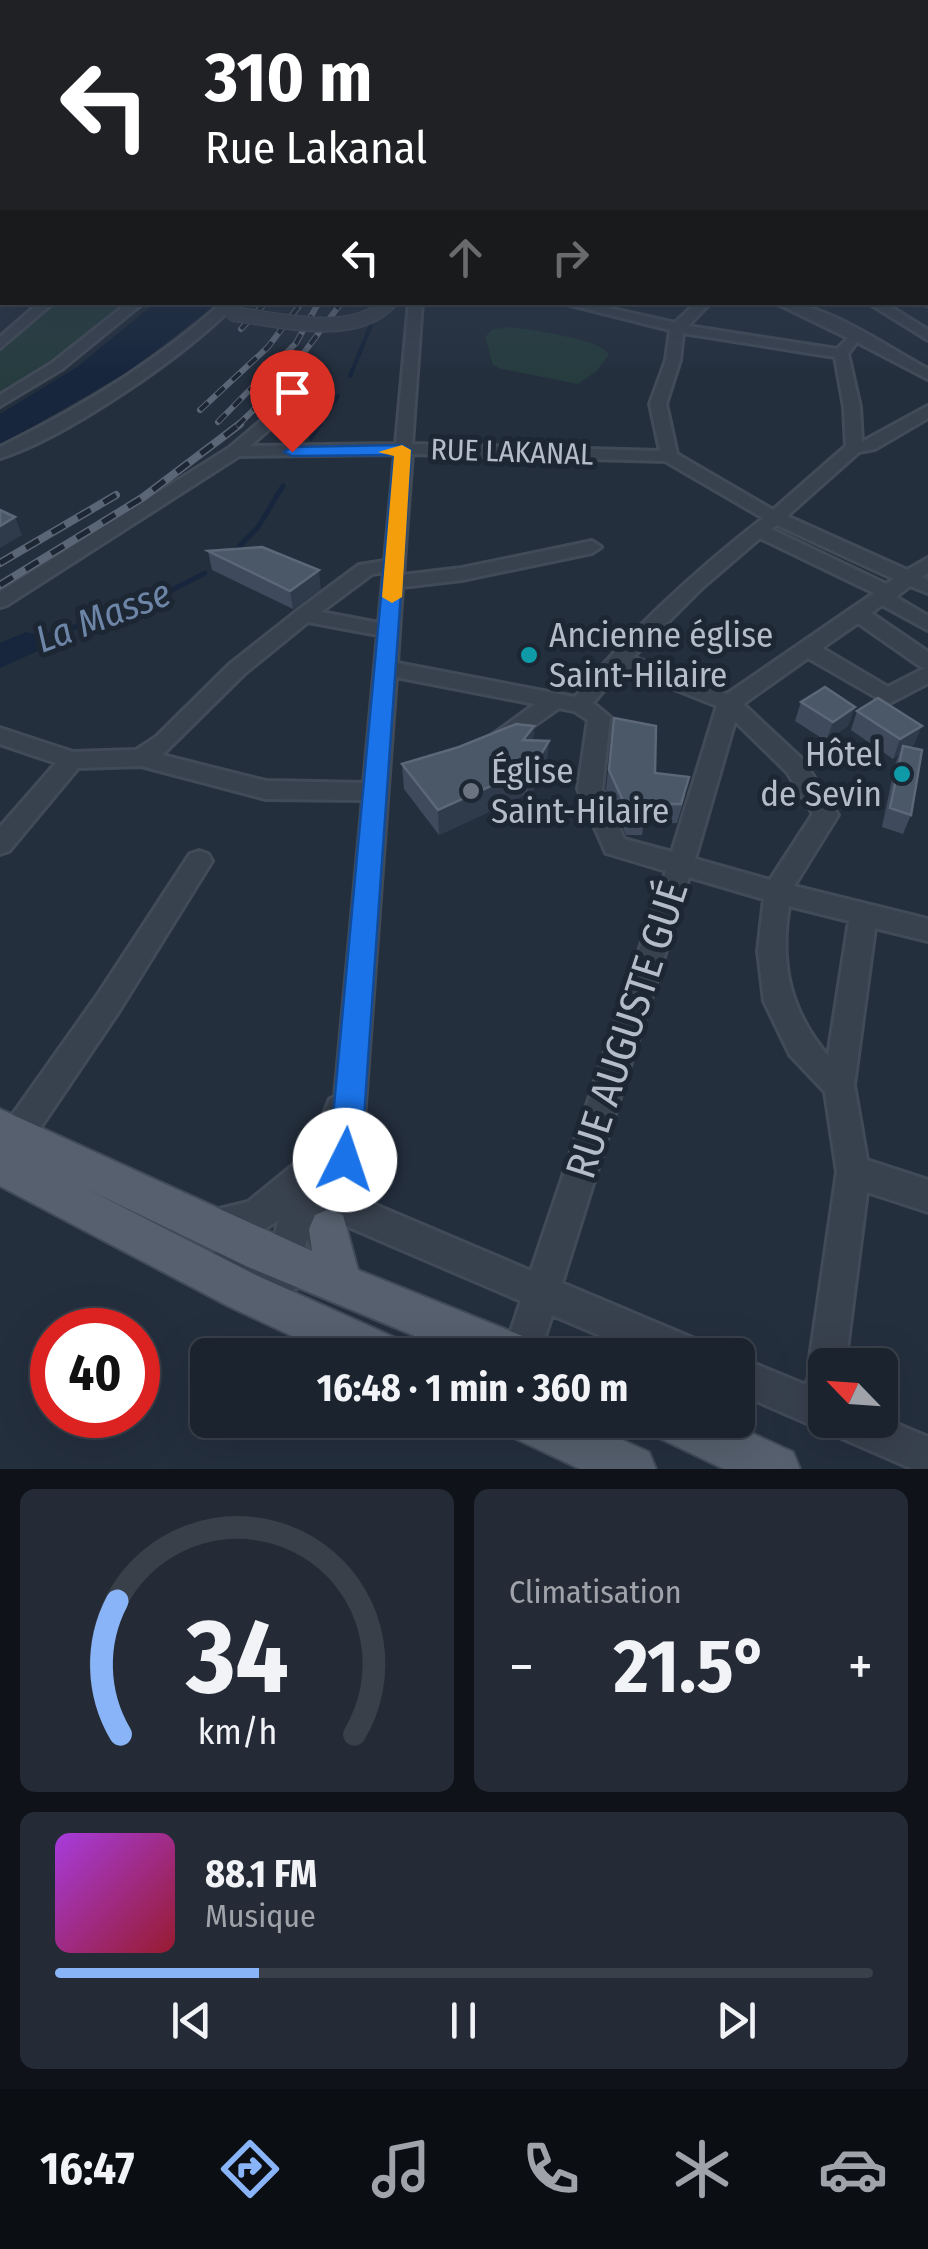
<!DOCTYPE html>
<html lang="fr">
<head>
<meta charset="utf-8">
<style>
  :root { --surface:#1b232e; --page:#242b36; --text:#f1f3f6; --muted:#a0a4aa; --line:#39404a; --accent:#8ab4f8 }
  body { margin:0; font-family:"Fira Sans Condensed",sans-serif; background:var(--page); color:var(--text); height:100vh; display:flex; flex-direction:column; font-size:38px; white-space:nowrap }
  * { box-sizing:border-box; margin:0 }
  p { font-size:32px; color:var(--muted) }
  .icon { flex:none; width:55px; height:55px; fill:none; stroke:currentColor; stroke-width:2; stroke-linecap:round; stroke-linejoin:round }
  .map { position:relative; height:1469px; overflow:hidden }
  .sheet { display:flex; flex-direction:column; gap:20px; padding:20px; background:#0f1319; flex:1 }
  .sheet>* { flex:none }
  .banner { position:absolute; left:0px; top:0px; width:930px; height:305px; box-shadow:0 10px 40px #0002,0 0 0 2px var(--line); background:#202124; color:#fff; overflow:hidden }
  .needle { width:65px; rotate:295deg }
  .fabs { position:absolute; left:808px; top:1348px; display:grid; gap:20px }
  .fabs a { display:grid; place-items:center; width:90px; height:90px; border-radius:15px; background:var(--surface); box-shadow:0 10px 40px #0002,0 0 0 2px var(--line); font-size:50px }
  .speed { position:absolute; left:30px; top:1308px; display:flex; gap:20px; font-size:50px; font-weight:700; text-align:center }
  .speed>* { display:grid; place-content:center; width:130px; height:130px; border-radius:50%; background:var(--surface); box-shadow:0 10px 40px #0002,0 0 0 2px var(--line); line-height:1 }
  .speed .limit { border:15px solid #d22; background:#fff; color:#111 }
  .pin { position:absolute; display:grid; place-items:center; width:85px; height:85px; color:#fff; margin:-102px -42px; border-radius:50% 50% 50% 0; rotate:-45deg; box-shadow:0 0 10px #0007 }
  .pin .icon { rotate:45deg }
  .me { position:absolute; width:110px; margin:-55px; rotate:4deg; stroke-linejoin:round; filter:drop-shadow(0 0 8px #0008) }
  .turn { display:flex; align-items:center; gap:35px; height:210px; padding:0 40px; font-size:45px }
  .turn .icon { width:130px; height:130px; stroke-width:2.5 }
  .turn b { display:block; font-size:70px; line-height:85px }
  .lanes { display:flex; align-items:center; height:95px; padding:0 40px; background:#0003; justify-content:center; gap:50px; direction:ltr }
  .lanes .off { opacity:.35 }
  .big { font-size:75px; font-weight:700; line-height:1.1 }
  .sheet .widget { flex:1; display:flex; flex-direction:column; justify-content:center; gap:15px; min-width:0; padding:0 35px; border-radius:15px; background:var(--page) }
  .sheet .dial { align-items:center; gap:0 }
  .dial svg { height:260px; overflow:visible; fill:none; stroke:var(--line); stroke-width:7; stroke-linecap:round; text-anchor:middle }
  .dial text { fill:var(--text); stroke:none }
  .song { display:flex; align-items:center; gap:30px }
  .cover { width:120px; height:120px; border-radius:15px; background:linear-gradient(135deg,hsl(280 70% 55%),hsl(350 70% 35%)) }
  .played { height:10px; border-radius:5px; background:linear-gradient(90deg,var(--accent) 25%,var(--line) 25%) }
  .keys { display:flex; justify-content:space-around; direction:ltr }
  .heat { display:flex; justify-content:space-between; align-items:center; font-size:55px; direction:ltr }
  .sheet .tiles { flex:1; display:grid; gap:20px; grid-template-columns:1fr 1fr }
  .widget:last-child { grid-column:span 2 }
  .trip { position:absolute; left:190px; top:1338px; width:565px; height:100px; border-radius:15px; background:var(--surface); box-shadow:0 10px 40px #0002,0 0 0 2px var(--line); font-weight:700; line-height:100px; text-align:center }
  .dock { display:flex; height:160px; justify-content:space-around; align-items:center; background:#0b0e12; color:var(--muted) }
  .dock .icon { width:70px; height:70px }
  .dock .on { color:var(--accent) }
  .dock b { font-size:45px; color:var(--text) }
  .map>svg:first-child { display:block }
  .green { fill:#263c3f }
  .water { fill:#17263c }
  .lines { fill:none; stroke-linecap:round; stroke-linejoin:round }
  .stream-far2 { stroke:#17263c; stroke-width:4 }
  .stream-far1 { stroke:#17263c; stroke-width:5 }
  .stream { stroke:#17263c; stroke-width:6 }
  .river { fill:#17263c; fill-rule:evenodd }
  .minor-casing { stroke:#414a57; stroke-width:6 }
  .major-casing { stroke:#414a57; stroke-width:4 }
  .minor { fill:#38414e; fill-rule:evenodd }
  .major { fill:#56606e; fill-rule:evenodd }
  .rail-far1-casing { stroke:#5a6575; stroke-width:6 }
  .rail-casing { stroke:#5a6575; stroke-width:8 }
  .rail-far1 { stroke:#1d2633; stroke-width:4; stroke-dasharray:11; stroke-linecap:butt }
  .rail { stroke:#1d2633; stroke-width:5; stroke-dasharray:15; stroke-linecap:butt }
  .minor-bridge-casing { stroke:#414a57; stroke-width:16; stroke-linecap:butt }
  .minor-bridge { stroke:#38414e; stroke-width:14 }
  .wall { fill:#3f4b5c }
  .shaded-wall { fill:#2f3b4b }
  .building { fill:#4b5868; stroke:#5c6777; stroke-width:2.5 }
  .route { fill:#1a73e8; stroke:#114b97; stroke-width:2.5 }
  .slow { fill:#f59e0b }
  .culture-dot { fill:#0f9aa8; stroke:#1d2633; stroke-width:4 }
  .worship-dot { fill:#6b7280; stroke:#1d2633; stroke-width:4 }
  .labels { text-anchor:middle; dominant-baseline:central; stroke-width:10; stroke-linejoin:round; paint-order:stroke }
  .far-street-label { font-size:30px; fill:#b4bcc9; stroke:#1d2633 }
  .poi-label { font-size:35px; fill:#b4bcc9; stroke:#1d2633; text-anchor:start }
  .water-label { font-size:38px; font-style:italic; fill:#6d86a8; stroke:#1d2633 }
  .near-street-label { font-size:42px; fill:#b4bcc9; stroke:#1d2633 }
</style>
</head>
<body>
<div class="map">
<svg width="928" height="1469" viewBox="0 0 928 1469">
  <rect width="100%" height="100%" fill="#242f3e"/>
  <path class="green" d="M58 303H128L58 358 0 394V350Z
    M512 327C534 331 598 338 609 354L597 371 578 384 501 369 493 365 485 337 493 329Z"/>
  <path class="water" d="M155 303H218L128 372 0 445V414L77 367Z"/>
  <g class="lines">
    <path class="stream-far2" d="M350 376 371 325
      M318 426 338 396"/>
    <path class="stream-far1" d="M311 438 320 424
      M233 553 258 527 283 486
      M141 606 205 573"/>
    <path class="stream" d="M26 643 146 604"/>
    <path class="river" d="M26 632 38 635 43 643 38 651 0 668V643Z"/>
    <defs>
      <path id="minor" d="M928 296V305L923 304 928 302Z
        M40 302H54L0 348V337Z
        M129 302H144L62 369 0 406V395L52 363Z
        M223 302H237C191 352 64 439 0 458V447C80 408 157 362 223 302Z
        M409 302H422L412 444 660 451 650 404 666 360 670 330 559 302H582L675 323 697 302H711L688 326 837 349 848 338 774 302C826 302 883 345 928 369V379L857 342 848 354 860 407 862 442 928 406V418L875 449 859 452 787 516 907 570 928 558V573L922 577 928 580V593L910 586 896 597 928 616V630L882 605 871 613 928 652V683L888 704 808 658 743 704 803 760 838 815 794 886 928 919V941L875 928 854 1085 867 1160 928 1180V1212L867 1192 845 1365H825V1420H880V1417L928 1437V1469H913L738 1393V1357L806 1385 811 1371 809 1365 837 1172 825 1092 790 1055 764 1001 758 951 764 899 689 877 562 1283 702 1342 707 1355H646L552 1315 539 1355H503L521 1301 344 1225 336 1250 324 1255 312 1250 307 1238 310 1226 303 1255 309 1258 314 1270 309 1282 283 1295 211 1278 206 1266 211 1254 223 1249 268 1258 279 1220C258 1234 232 1246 207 1236L202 1224 207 1212 248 1202 308 1153 330 1099 335 1097 363 800 266 799 141 766 78 768 9 851 0 854V827L56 763 0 744V728L73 752 136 750 156 737 230 664 297 611 359 565 385 561 395 454 239 456 7 605 0 607V592L229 448 280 405 293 408 250 446 396 444ZM683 333 835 357 844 407 846 446 773 510 677 454 666 404 680 360ZM412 454 665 461 763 518C694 572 631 630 575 697L397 663 402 587 462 580 592 553 601 547 592 541 462 568 403 575ZM777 525 894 579 886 584 771 529ZM760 538 874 593 727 694 633 657 703 587ZM384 572 379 623 321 612 372 574ZM308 622 378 635 364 783 266 781 162 755 244 674ZM858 623 921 667 925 668 888 687 822 648ZM622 668 717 706 672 852 624 839 602 789 610 717 593 703ZM396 677 535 704 491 736 488 742 499 750 559 708 574 711 588 720 578 789 603 846 606 853 666 871 531 1271 352 1195 361 1159ZM735 721 787 772 813 814 770 880 695 859ZM789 906 849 921 828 1056C790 1011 779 964 789 906Z
        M867 302H883L928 330V340Z
        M199 851 208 854 212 861 119 1011 28 1146 17 1150 6 1146 1 1135 6 1124 99 993 190 854Z"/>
      <path id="major" d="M0 1109 312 1251 309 1229 315 1215 329 1209 343 1215 358 1270 530 1339 536 1355H461L248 1267 85 1188 258 1276 398 1339 404 1355H333L228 1306 0 1186Z
        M503 1420H578L649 1452 656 1469H580L510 1436Z
        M648 1420H723L793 1452 800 1469H724L655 1436Z"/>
    </defs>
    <use href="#minor" class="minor-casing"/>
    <use href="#major" class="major-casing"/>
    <use href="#minor" class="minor"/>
    <use href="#major" class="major"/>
    <defs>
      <path id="rail-far1" d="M241 329 266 302
        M200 410 268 347 302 302
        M218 422 296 343 319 302
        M237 426 281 383 342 302"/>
      <path id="rail" d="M0 563 116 495
        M0 585 142 498 240 424"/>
    </defs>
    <use href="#rail-far1" class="rail-far1-casing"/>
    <use href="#rail" class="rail-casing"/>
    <use href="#rail-far1" class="rail-far1"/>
    <use href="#rail" class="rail"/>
    <defs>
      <path id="minor-bridge" d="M232 314C279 319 353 341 390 302"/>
    </defs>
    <use href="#minor-bridge" class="minor-bridge-casing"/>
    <use href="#minor-bridge" class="minor-bridge"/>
  </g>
  <path class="wall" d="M208 551 321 589 293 609 212 570Z
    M801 702 848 726 826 741 795 721Z
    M857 711 914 745 910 747 911 815 903 834 882 827 895 765 899 754 893 759 851 730Z
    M614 718 655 773 685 796 677 823H644L642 835H626L606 789Z
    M534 726 533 740 547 766 527 801 523 796 439 835 404 789 402 764Z"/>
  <path class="shaded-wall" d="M15 517 22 535 0 548V526Z
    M319 570 321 589 293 609 290 591Z
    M855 707 848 726 826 741 833 722Z
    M534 726 532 751 523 740Z
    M922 726 914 745 901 753 903 746 899 754 893 759 900 739Z
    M549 741 547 766 527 801 528 776Z
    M524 771 523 796 439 835 438 810Z"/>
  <path class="building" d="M0 510 15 517 0 526Z
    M262 547 319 570 290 591 208 551Z
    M825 687 855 707 833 722 801 702Z
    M878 698 922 726 900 739 857 711Z
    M614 718 656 726 655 773 689 777 681 804H646L645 815 630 816 609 770Z
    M516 724 534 726 523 740 549 741 528 776 524 771 438 810 402 764 459 747Z
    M903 746 922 750 911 815 890 808Z"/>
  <linearGradient id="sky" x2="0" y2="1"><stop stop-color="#141a22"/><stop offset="0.45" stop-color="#3f4d63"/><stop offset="1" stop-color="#3f4d63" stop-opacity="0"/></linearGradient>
  <rect width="928" height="373" fill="url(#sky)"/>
  <path class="route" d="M402 445 411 450 361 1160 356 1171 345 1175 333 1171 329 1160 394 455 292 456 284 452 292 447Z"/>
  <path class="slow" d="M402 445 411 450 402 597 392 603 382 597 394 456 378 452Z"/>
  <g class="culture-dot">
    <circle cx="529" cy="655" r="10"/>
    <circle cx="902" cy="774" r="10"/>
  </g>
  <circle class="worship-dot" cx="471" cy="791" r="10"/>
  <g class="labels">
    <g class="far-street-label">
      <text transform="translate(512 452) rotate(2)">RUE LAKANAL</text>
    </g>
    <g class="poi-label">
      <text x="549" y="635">Ancienne église<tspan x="549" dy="40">Saint-Hilaire</tspan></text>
      <text x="882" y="754" text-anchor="end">Hôtel<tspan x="882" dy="40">de Sevin</tspan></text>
      <text x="491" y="771">Église<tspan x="491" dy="40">Saint-Hilaire</tspan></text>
    </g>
    <g class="water-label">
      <text transform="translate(103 616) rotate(-21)">La Masse</text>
    </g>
    <g class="near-street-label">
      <text transform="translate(627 1030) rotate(-72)">RUE AUGUSTE GUÉ</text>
    </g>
  </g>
</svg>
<div class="fabs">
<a><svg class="needle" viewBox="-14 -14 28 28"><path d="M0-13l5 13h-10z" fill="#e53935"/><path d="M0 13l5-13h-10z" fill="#a0a4aa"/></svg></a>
</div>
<div class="speed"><div class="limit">40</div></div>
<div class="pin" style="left:292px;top:452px;background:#d93025"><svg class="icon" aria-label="arrive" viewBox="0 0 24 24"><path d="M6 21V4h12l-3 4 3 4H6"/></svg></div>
<svg class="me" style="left:345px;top:1160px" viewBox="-20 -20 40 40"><circle r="19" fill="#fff"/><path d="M0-13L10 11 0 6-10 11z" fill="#1a73e8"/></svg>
<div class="trip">16:48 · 1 min · 360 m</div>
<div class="banner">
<div class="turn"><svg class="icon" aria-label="left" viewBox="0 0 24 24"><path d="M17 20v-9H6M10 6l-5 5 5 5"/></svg><div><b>310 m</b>Rue Lakanal</div></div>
<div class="lanes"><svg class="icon" aria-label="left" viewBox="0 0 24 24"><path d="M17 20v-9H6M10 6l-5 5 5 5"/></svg><svg class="icon off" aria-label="ahead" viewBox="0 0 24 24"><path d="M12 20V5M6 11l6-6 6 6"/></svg><svg class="icon off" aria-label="right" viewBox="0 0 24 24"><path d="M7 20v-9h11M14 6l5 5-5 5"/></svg></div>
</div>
</div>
<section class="sheet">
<div class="tiles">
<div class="widget dial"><svg viewBox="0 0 100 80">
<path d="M14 69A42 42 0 1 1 86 69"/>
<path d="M14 69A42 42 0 0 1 13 28" stroke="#8ab4f8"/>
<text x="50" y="56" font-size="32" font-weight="700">34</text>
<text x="50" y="72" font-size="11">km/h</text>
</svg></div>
<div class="widget"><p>Climatisation</p>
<div class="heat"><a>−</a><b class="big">21.5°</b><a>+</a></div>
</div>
<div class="widget">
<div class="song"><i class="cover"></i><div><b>88.1 FM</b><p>Musique</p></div></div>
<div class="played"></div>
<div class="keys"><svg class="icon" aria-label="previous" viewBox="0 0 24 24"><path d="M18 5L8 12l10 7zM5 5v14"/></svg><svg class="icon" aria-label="pause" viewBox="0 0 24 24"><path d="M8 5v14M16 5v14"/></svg><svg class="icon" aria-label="next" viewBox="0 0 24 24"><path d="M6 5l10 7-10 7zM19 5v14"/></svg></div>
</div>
</div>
</section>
<nav class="dock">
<b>16:47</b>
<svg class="icon on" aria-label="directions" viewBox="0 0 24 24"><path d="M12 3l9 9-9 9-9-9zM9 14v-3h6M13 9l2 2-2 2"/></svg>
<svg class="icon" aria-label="music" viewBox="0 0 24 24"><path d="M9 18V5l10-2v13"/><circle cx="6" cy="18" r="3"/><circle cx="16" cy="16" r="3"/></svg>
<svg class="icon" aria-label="phone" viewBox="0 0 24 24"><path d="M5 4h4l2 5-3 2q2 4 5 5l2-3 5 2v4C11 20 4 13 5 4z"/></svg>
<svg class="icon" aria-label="climate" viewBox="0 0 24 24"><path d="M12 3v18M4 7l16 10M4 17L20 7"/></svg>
<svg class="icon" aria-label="car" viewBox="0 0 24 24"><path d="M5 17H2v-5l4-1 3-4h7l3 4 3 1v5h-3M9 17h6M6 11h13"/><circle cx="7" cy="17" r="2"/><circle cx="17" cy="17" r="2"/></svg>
</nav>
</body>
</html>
